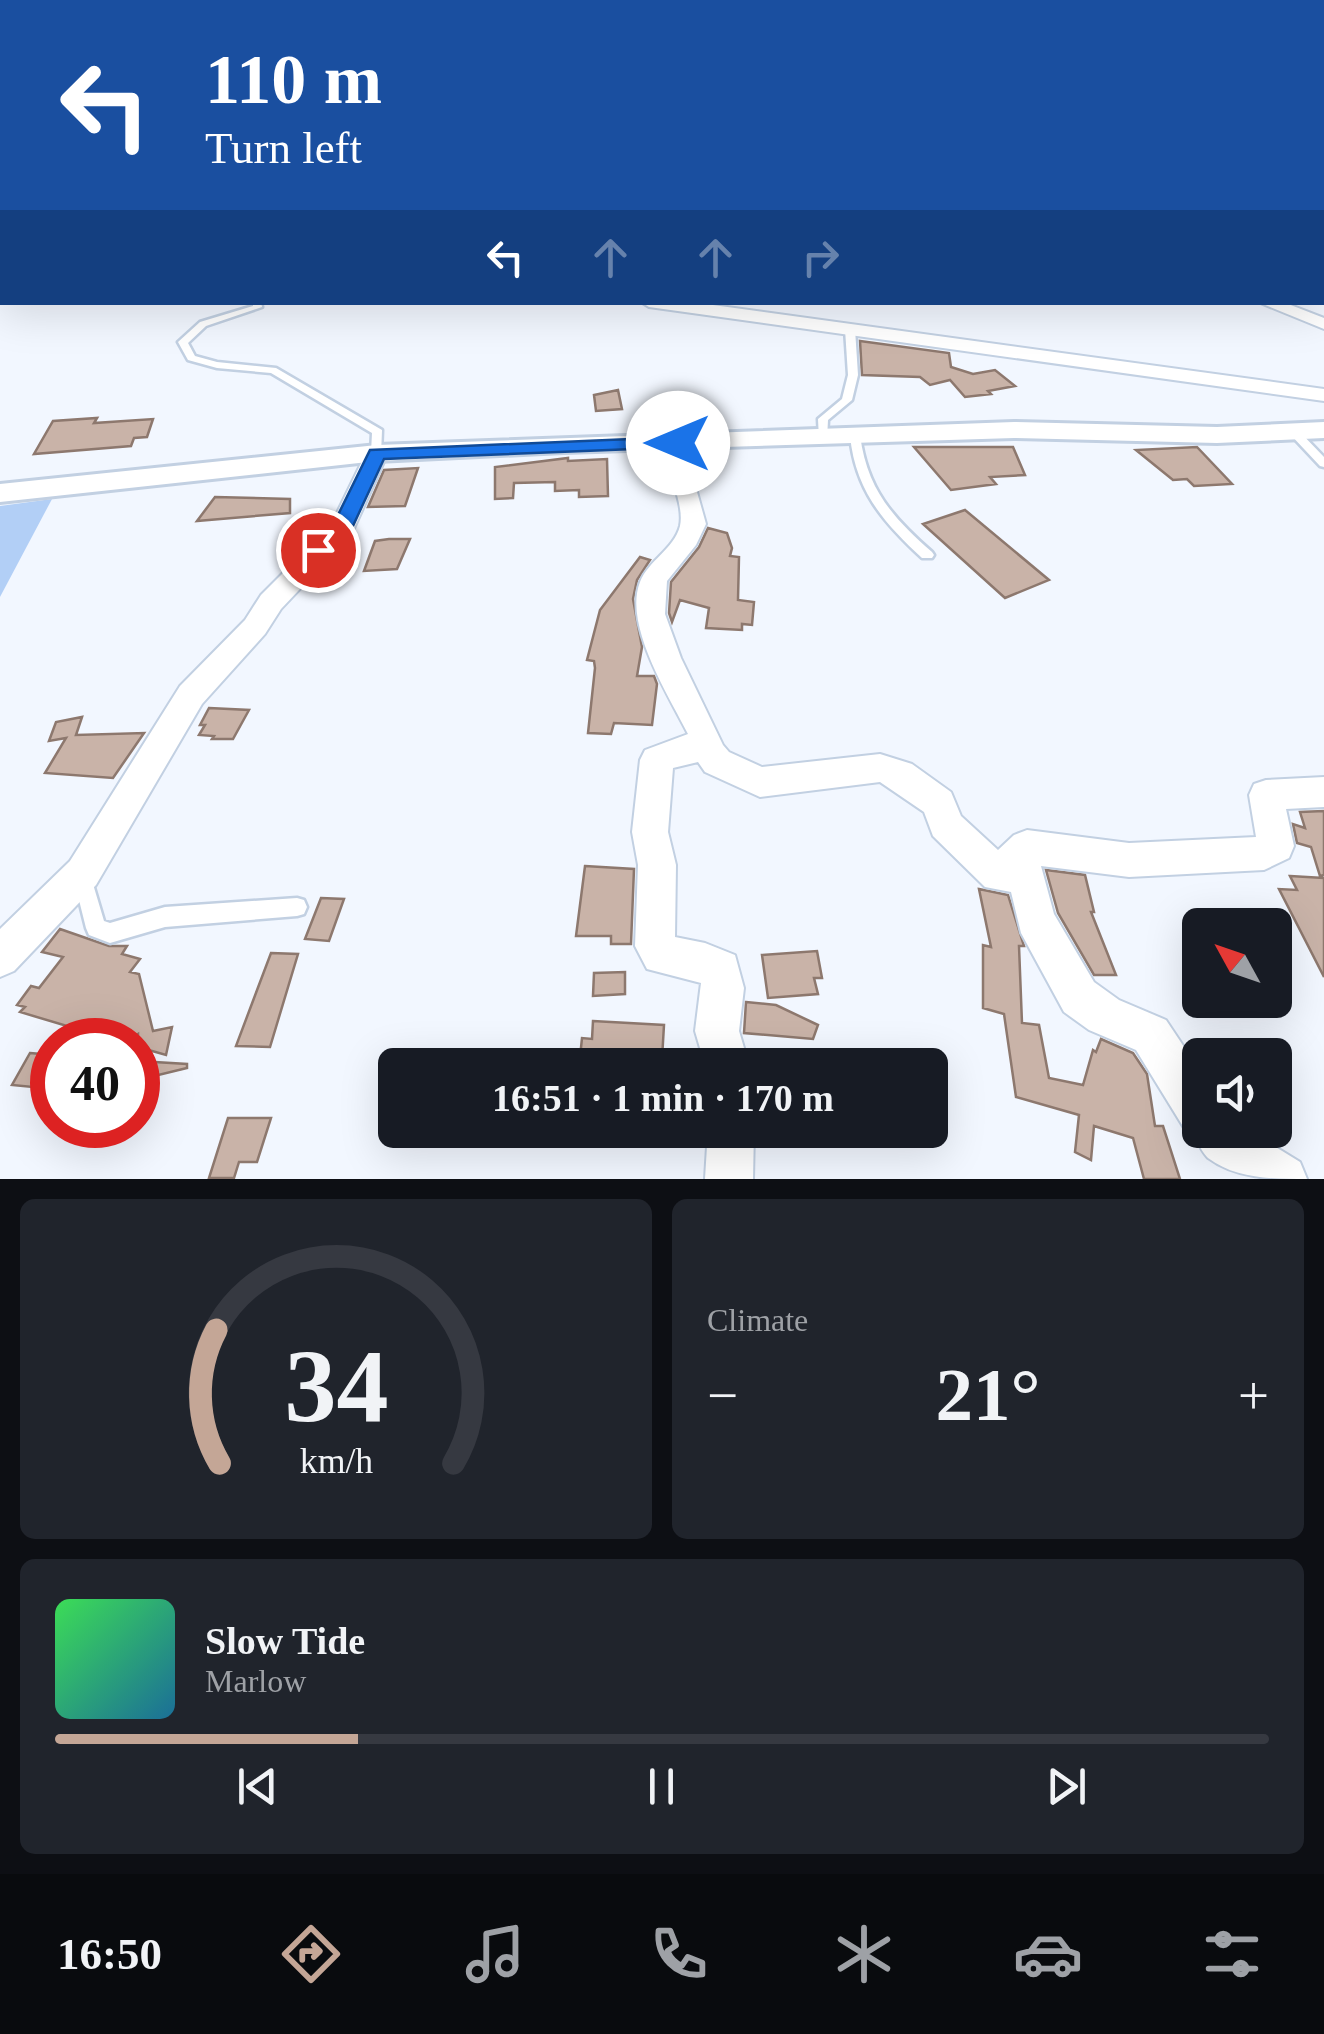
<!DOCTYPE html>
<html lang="en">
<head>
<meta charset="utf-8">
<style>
  :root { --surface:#171b24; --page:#20242c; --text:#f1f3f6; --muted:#9ea1a6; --line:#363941; --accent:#c4a696 }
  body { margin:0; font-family:Georgia,serif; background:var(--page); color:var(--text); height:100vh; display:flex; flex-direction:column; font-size:38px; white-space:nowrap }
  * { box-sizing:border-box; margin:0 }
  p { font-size:32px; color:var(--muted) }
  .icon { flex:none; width:55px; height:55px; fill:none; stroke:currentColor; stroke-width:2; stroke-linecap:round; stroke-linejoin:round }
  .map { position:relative; height:1179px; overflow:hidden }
  .side { display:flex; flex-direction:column; gap:20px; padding:20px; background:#0d0f14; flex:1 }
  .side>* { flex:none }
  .banner { position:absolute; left:0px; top:0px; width:1325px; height:305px; box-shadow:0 10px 40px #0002; background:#1a4fa0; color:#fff; overflow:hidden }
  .needle { width:65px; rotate:310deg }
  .tools { position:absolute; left:1182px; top:908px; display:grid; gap:20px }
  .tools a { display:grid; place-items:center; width:110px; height:110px; border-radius:15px; background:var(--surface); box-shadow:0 10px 40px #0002; font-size:50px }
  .speed { position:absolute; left:30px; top:1018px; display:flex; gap:20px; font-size:50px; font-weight:700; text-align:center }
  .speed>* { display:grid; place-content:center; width:130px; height:130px; border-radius:50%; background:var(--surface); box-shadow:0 10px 40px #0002; line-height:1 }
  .speed .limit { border:15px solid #d22; background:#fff; color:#111 }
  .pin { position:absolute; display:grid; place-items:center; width:85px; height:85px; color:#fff; margin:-42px; border:5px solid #fff; border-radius:50%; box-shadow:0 2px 10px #0007 }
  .me { position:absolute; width:110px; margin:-55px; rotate:270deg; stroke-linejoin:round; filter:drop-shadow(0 0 8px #0008) }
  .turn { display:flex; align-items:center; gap:35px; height:210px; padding:0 40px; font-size:45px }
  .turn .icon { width:130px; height:130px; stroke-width:2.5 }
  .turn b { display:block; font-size:70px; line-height:85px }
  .lanes { display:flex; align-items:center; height:95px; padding:0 40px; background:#0003; justify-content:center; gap:50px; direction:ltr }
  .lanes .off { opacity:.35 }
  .big { font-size:75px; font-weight:600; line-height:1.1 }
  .side .card { flex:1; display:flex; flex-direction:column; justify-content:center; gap:15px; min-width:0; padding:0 35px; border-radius:15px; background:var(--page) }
  .side .dial { align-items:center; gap:0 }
  .dial svg { height:260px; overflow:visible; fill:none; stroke:var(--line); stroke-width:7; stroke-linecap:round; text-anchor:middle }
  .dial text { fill:var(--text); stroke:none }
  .song { display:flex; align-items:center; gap:30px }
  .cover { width:120px; height:120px; border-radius:15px; background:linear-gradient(135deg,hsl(130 70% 55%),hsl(200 70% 35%)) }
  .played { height:10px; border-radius:5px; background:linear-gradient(90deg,var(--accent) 25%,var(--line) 25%) }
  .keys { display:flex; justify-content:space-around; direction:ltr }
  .heat { display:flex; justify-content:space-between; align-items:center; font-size:55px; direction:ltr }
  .side .tiles { flex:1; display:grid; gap:20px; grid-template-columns:1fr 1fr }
  .card:last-child { grid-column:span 2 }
  .trip { position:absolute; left:378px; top:1048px; width:570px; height:100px; border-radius:15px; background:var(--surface); box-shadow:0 10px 40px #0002; font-weight:600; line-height:100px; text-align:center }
  .tabs { display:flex; height:160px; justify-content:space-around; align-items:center; background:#090b0e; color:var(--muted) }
  .tabs .icon { width:70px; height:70px }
  .tabs .selected { color:var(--accent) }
  .tabs b { font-size:45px; color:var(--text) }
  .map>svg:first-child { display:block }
  .green { fill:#b2cff6 }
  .building { fill:#c9b3a8; stroke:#8d786e; stroke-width:2.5 }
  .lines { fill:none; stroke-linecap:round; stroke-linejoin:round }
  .service-casing { stroke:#c2d0e2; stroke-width:5 }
  .minor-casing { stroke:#c2d0e2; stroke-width:4 }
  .tertiary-casing { stroke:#c2d0e2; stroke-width:6 }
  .service { fill:#fff; fill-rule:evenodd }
  .minor { fill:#fff; fill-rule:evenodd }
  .tertiary { fill:#fff; fill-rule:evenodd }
  .route { fill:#1a73e8; stroke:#114b97; stroke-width:2.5 }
</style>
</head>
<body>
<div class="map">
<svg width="1324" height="1179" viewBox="0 0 1324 1179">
  <rect width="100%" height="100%" fill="#f2f7ff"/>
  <path class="green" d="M52 499 0 597V506Z"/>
  <path class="building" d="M860 341 949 353 951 367 973 374 995 370 1015 386 988 391 991 394 965 397 950 380 930 385 920 377 862 375Z
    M618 390 622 409 596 411 594 395Z
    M97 418 94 423 153 419 147 437 134 438 131 446 34 454 53 421Z
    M914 447H1013L1025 475 990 477 996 484 951 490Z
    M1197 447 1232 484 1194 486 1187 479 1173 480 1136 450Z
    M568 458V461L607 459 608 496 579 497V490L555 491V482L514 483 513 498 495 499V467Z
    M418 468 405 506 368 507 384 470Z
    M215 497 290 499V513L197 521Z
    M965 510 1049 580 1005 598 923 524Z
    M708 528 727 533 732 548 730 556 739 557 738 600 754 602 752 625 742 624V630L706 628 709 608 680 600 672 622 669 613 671 582 699 547Z
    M389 539H410L397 569 364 571 375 541Z
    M640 557 650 560 637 580 633 599 642 647 637 676H654L657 684 652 725 614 723 611 734 588 733 595 668 594 661 587 660 600 610Z
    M209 708 249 710 233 739H212L214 736 199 735 205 725H200Z
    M82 717 76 735 144 733 113 778 45 773 66 738 49 741 56 722Z
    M1324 811V875L1320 876 1311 847 1297 843 1293 824 1305 828 1300 812Z
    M585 866 634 869 631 944H611V936H576Z
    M1046 870 1085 875 1094 912H1091L1116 975H1094L1058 913Z
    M1290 876 1324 878V977L1279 889 1297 890Z
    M979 889 1008 895 1024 946H1019L1022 1023 1039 1025 1049 1078 1083 1085 1093 1050 1096 1052 1101 1039 1133 1053 1147 1074 1155 1126H1163L1180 1179H1144L1133 1138 1094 1126 1091 1160 1075 1152 1079 1115 1016 1097 1004 1014 983 1008V945L991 947Z
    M321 898 344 899 329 941 305 939Z
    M60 929 109 946H127L122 954 140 959 130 972 139 974 153 1031 172 1027 166 1055 138 1047V1034L128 1040H114L20 1012 25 1007 17 1005 31 986 39 988 63 957 42 952Z
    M817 951 822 978H814L818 994 768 998 762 955Z
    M271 953 298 954 270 1047 236 1046Z
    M625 972V994L593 996 594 973Z
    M746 1002 776 1005 818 1025 813 1039 744 1033Z
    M593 1021 664 1025 662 1059 580 1057 582 1038 592 1039Z
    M30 1053 52 1055V1071L43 1088 12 1085Z
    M138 1061 187 1064V1068L138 1080Z
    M228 1118H271L257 1162H239L234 1178H209Z"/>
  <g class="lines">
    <defs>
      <path id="service" d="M0 170H2V174H0Z
        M253 302H261L262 307 206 326 188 343 195 356 217 362 276 368 382 430 381 455H373L371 453 372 433 271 373 217 368 188 360 178 342 200 322 253 306Z
        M850 326 855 329 858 375 852 400 828 420 827 439H819L818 419 842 399 848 375 845 329Z
        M1293 428 1297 429 1324 457V467L1320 466 1289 433 1288 431Z
        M855 432 860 435C867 489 892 517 932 552L934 555 932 558H922C883 522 855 490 850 435Z
        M83 871 90 874 104 921 110 923 165 907 297 898 304 900 307 907 304 914 297 916 165 927 110 943 89 935 86 928 74 880 76 874Z"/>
      <path id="minor" d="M1322 210H1324V218H1322Z
        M0 220H2V228H0Z
        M641 302H691L1324 389V401L649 307Z
        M1258 302H1283L1324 318V329Z
        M677 436 688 443 690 467 706 524 696 545 667 581 665 614 681 658 723 745 729 752 762 767 880 754 912 764 951 792 961 816 998 850 1014 835 1027 830 1129 843 1256 837 1249 795 1254 784 1266 780 1324 777V807L1286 809 1294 846 1289 858 1264 870 1129 877 1041 866 1054 914 1094 982 1119 1000 1166 1020 1200 1071V1130H1248L1300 1162 1307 1179C1272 1179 1236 1179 1208 1158 1198 1148 1197 1134 1184 1128L1136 1050 1089 1030 1064 1012 1021 933 1011 892 985 887 933 836 924 812 880 782 760 797 705 772 698 762 673 768 668 832 676 865 675 937 705 943 735 955 744 988 739 1031 749 1065H705L695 1031 701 983 647 969 635 946 638 865 632 832 640 760 645 750 688 734C669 696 623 625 640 582 648 561 674 549 680 526 685 503 665 470 666 443Z
        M377 446 388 453 351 535 281 609 265 634 202 704 96 885 14 971 0 977V929L70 861 180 686 245 620 261 595 331 525 366 453Z
        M708 1130H754L753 1179H705Z"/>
      <path id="tertiary" d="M2 179V190L0 191V180Z
        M1322 254H1324V266H1322Z
        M1014 422 1217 427 1324 422V438L1217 443 1014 438 564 452 377 461 0 502V484L377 445Z"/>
    </defs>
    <use href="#service" class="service-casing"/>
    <use href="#minor" class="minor-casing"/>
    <use href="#tertiary" class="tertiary-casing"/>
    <use href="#service" class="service"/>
    <use href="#minor" class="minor"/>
    <use href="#tertiary" class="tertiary"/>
  </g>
  <linearGradient id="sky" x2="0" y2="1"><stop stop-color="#79aadf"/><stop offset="0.48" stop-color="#f9fbff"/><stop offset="1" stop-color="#f9fbff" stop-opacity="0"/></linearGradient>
  <rect width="1324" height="316" fill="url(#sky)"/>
  <path class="route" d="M678 437 684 439V447L384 459 352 528 326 555H311L307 550 333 525 370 450Z"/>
</svg>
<div class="tools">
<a><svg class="needle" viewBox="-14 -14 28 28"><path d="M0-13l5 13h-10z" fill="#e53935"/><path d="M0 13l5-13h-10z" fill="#9ea1a6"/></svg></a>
<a><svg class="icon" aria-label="sound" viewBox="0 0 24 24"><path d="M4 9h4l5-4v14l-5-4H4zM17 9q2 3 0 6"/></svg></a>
</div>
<div class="speed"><div class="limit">40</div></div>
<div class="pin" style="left:318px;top:550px;background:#d93025"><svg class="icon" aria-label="arrive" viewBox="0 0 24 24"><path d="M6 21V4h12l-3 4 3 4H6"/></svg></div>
<svg class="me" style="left:678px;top:443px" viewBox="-20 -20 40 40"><circle r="19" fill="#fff"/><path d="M0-13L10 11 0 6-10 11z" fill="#1a73e8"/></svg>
<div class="trip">16:51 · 1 min · 170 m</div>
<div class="banner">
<div class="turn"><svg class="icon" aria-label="left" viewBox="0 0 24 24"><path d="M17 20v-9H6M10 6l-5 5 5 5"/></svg><div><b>110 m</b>Turn left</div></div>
<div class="lanes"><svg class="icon" aria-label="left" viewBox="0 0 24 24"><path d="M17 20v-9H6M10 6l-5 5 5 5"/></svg><svg class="icon off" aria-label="ahead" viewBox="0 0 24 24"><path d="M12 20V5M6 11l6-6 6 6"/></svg><svg class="icon off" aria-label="ahead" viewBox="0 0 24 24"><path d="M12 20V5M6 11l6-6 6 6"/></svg><svg class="icon off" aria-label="right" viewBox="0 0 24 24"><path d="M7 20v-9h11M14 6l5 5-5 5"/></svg></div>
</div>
</div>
<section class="side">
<div class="tiles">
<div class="card dial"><svg viewBox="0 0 100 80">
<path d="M14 69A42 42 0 1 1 86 69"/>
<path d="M14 69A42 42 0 0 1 13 28" stroke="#c4a696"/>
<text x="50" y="56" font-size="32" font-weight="700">34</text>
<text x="50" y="72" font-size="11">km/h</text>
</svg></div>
<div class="card"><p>Climate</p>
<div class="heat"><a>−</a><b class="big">21°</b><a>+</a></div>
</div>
<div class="card">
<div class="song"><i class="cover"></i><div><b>Slow Tide</b><p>Marlow</p></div></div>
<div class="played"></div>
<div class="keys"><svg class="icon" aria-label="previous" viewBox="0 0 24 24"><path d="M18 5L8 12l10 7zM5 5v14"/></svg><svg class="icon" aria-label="pause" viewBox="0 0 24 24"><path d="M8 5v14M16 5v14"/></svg><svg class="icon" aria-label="next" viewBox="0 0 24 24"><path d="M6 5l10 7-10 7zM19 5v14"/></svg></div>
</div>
</div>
</section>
<nav class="tabs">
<b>16:50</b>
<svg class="icon selected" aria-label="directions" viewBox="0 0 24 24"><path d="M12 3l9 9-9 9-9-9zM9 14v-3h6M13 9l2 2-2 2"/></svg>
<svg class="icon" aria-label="music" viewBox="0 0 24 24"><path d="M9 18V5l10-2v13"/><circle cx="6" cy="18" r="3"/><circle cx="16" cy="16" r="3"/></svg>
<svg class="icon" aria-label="phone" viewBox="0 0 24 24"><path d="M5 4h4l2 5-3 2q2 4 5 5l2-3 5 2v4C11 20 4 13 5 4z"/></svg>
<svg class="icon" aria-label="climate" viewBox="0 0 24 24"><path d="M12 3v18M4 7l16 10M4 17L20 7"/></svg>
<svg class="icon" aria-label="car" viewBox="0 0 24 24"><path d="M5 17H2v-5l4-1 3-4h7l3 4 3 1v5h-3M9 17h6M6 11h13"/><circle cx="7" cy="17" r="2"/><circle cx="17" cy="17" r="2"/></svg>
<svg class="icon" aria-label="filters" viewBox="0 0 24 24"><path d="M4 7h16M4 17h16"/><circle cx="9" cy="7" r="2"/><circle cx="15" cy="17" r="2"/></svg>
</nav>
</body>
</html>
